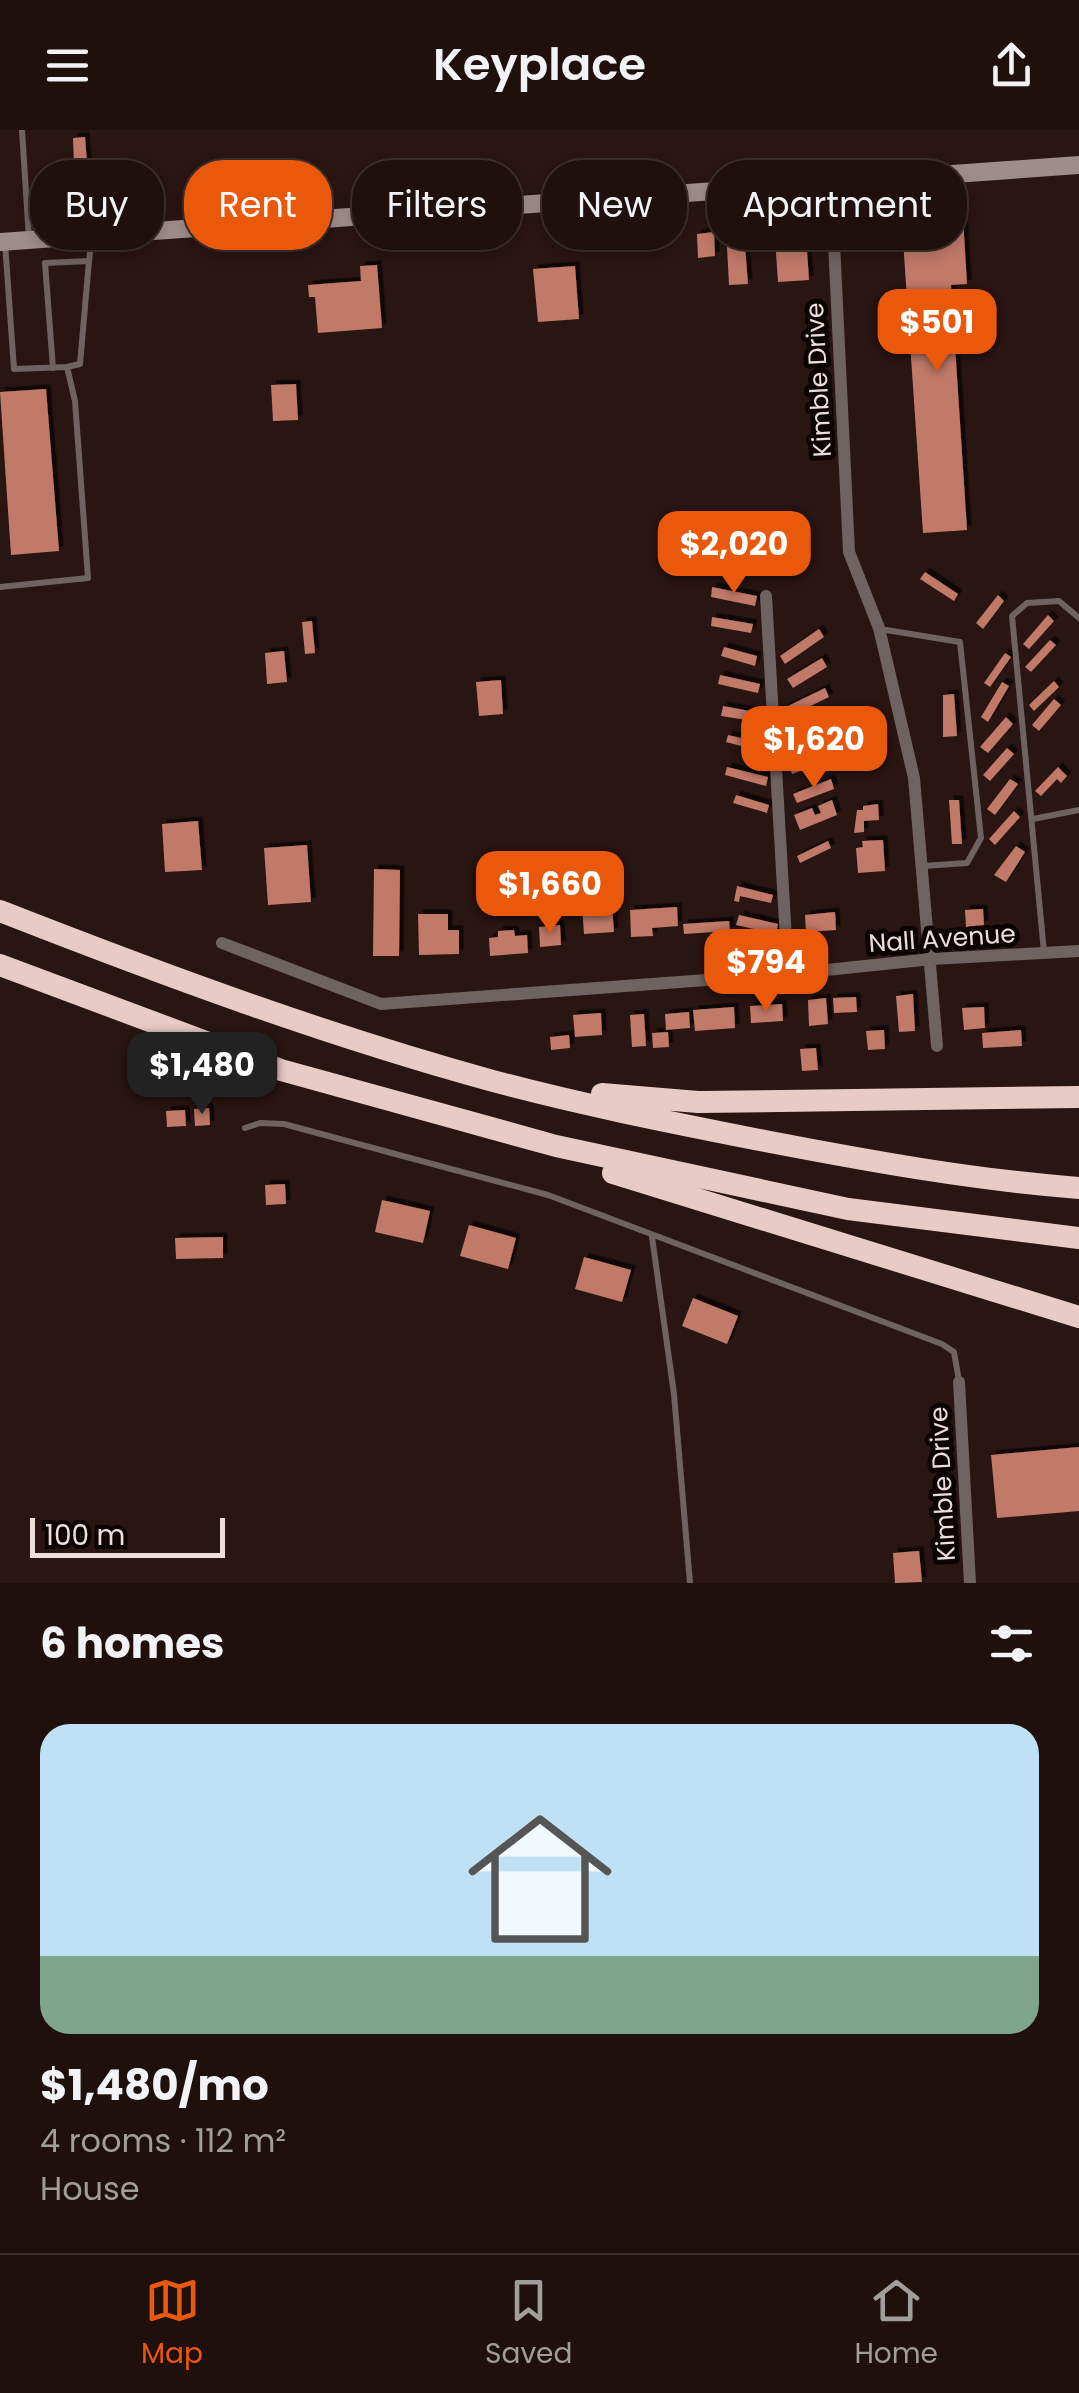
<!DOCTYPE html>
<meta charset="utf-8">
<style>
body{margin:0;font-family:Poppins,sans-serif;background:#2c1e1b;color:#f1f3f6;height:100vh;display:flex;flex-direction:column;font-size:38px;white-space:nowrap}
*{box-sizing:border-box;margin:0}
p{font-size:32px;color:#a19d9d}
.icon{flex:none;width:55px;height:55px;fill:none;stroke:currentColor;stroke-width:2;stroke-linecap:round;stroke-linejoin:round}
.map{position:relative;height:1453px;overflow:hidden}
.details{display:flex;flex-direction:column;background:#1f100d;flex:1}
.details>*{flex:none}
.banner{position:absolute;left:30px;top:30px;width:1020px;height:90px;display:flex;gap:20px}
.scale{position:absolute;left:30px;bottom:25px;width:195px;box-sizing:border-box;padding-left:10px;border:5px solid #eddedb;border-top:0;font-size:28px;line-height:35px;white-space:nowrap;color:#eddedb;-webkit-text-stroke:8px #0c0403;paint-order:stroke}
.price{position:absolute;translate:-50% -85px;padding:0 22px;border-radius:20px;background:#ea580c;color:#fff;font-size:32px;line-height:65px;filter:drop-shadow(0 2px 5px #0008)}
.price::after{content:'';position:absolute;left:50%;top:60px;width:30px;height:22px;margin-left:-15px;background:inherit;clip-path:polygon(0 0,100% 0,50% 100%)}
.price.selected{background:#222;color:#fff}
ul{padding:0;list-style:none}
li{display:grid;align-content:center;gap:20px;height:530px;padding:0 40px}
li span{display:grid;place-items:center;height:310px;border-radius:30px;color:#555}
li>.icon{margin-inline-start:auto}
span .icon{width:180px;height:180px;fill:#fffc;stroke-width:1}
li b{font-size:42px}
h2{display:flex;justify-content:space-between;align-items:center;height:120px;padding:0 40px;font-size:42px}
.chip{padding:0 35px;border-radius:40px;background:#1f100d;box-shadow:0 5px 15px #0003,0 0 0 2px #3c302e;font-size:35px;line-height:90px}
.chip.selected{background:#ea580c;color:#fff}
header{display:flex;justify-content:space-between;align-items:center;height:130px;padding:0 40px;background:#1f100d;font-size:45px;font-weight:600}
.menu{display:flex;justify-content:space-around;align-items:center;height:140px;border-top:2px solid #3c302e;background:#1f100d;font-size:28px;color:#a19d9d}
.menu a{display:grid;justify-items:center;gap:5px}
.menu .selected{color:#ea580c}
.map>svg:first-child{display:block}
.building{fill:#c17968;filter:url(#shadow)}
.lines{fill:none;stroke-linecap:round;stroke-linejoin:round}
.lane{stroke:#6f6361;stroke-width:6}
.street{stroke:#6f6361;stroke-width:12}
.secondary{stroke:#9f8d89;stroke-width:18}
.highway{stroke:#e7cbc4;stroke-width:22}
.labels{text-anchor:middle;stroke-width:10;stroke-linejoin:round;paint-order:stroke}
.street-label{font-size:25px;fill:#eddedb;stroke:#0c0403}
</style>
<header><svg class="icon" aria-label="menu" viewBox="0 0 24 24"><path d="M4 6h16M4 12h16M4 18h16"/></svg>Keyplace<svg class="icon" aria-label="share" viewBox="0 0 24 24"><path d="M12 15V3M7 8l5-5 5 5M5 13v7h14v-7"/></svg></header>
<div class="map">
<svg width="1079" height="1453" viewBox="0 0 1079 1453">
<defs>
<filter id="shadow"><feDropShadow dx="4.5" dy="-4.5" stdDeviation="0" flood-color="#0009"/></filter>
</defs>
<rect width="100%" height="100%" fill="#291511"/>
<path class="building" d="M85 7 87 33 74 34 73 8Z
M77 41 79 69 64 70 62 42Z
M963 89 967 154 951 155 967 400 923 403 903 110 946 107 945 90Z
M714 102 715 126 698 128 697 104Z
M806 106 809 150 778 152 775 108Z
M745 116 748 154 729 155 727 117Z
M377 135 382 198 318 203 315 167H309L308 155 361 151 360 136Z
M575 136 579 189 538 192 533 139Z
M296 254 298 290 273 291 271 255Z
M46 259 59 421 11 425 0 262Z
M925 442 958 464 954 471 920 449Z
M712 457 757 466 755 476 711 467Z
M998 465 1004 471 983 499 976 493Z
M1048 485 1054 491 1029 519 1023 514Z
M712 487 753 494 751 503 711 496Z
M312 491 315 523 305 524 302 492Z
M819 499 824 507 785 534 780 526Z
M1050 510 1056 515 1031 542 1025 537Z
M724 517 757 526 755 536 721 526Z
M284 521 287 552 267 554 265 523Z
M1005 523 1011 527 990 557 984 553Z
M822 528 827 537 793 558 787 549Z
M720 545 760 554 758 563 718 554Z
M501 550 503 584 479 586 476 552Z
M1054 551 1059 557 1034 581 1029 575Z
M1002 552 1009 556 988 592 981 587Z
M825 558 829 567 788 587 784 578Z
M954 564 957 606 943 607V565Z
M1054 569 1061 575 1039 601 1032 595Z
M723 576 760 583 759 592 721 586Z
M1006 587 1013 594 988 623 980 617Z
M828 589 832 598 794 613 790 603Z
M728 605 762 613 760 621 726 612Z
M1007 618 1014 624 990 651 983 645Z
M828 621 831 630 792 644 789 635Z
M727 637 768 647 766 656 725 645Z
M1058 637 1067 646 1061 653 1057 649 1041 666 1035 661Z
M831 649 834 659 797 673 793 664Z
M1010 649 1018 654 995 685 987 679Z
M736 665 769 675 767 683 733 673Z
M832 670 837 685 800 700 794 685 812 678 815 685 821 683 818 676Z
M949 670H959L962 714H952Z
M878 674 879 690 864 691V702L854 703 857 680H863V676Z
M1014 681 1020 687 995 715 989 709Z
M198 691 202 740 165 742 162 694Z
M883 710 885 741 858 743 856 718 863 717 862 711Z
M828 711 831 718 800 733 797 726Z
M307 715 311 772 268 775 264 718Z
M1016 716 1025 722 1006 752 994 745Z
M525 732 527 768 502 770 499 734Z
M609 734 614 802 584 804 579 736Z
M374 739 400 740 399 826H373Z
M737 756 773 765 771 773 740 766 739 772 734 771Z
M677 777 678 796 652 798 653 806 631 807 630 780Z
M983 779 984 795 966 797 965 780Z
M835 782 836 800 806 802 805 785Z
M418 784H448V800H459V824L419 825Z
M739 785 778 794 776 804 769 803 767 809 753 806 754 799 736 795Z
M729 791 730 801 684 804 683 794Z
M560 795 561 815 540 817 539 797Z
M514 800 515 806 527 805 528 823 490 826 489 808 498 807V801Z
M913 864 915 901 899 902 896 866Z
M856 867 857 882 834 883 833 868Z
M826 868 828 894 809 896 808 870Z
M782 874 783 891 751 893 750 876Z
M734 877 735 898 695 901 693 880Z
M984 877 985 898 964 900 962 878Z
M689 882 690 898 666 900 665 884Z
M601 883 602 905 575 907 573 885Z
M644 884 646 916 632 917 630 885Z
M884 900 885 919 868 920 866 901Z
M1021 900 1022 916 983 918 982 903Z
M668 902 669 917 653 918 652 903Z
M569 905 570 918 551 920 550 907Z
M816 918 818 940 802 941 800 919Z
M209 978 210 995 195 996 194 979Z
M185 980 186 996 167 997 166 981Z
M285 1054 286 1074 266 1075 265 1055Z
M382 1070 430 1081 423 1113 375 1102Z
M469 1095 516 1108 508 1139 460 1126Z
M223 1107V1128L176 1129 175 1108Z
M584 1127 631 1140 622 1172 575 1159Z
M693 1168 738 1186 727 1214 682 1196Z
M1079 1317V1381L997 1388 991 1325Z
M919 1421 922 1452 895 1453 893 1423Z"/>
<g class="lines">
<path class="lane" d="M22 0 29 109
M89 131 92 107
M53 238 45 133 89 131 80 234 67 237
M0 457 88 448 75 271 67 237 14 239 5 113
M880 499 960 512 981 708 967 733 923 736
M1033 689 1079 680
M1044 822 1012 486 1027 473 1059 471 1079 488
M245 998 260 993 284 994 548 1065 942 1214 954 1222 959 1251
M652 1107 674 1264 690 1453"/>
<path class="street" d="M831 51 849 422 879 498 914 648 937 916
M766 466 788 844
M222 813 381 874 788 844 932 829 1079 821
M959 1252 970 1453"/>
<path class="secondary" d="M0 112 1079 35"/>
<path class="highway" d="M0 781C161 844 325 905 493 951 582 975 674 993 765 1011 869 1031 974 1050 1079 1058
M0 835 281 940 556 1016 848 1079 1079 1108
M602 964 698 972 1079 967
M613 1043 1079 1187"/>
</g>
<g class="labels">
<g class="street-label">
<text transform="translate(818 250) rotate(-93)" y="9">Kimble Drive</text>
<text transform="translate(942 808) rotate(-4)" y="9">Nall Avenue</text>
<text transform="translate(942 1354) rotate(-93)" y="9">Kimble Drive</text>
</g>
</g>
</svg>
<div class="scale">100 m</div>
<b class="price" style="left:937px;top:244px">$501</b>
<b class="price" style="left:734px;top:466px">$2,020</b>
<b class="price" style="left:814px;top:661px">$1,620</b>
<b class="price" style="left:550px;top:806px">$1,660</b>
<b class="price" style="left:766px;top:884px">$794</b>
<b class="price selected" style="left:202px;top:987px">$1,480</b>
<div class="banner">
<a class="chip">Buy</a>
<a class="chip selected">Rent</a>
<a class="chip">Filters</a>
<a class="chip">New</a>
<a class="chip">Apartment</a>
</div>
</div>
<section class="details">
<h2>6 homes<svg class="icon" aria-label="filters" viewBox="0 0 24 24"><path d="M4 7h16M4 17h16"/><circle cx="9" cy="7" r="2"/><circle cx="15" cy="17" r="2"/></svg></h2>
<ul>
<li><span style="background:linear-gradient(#bfe0f5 75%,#7fa58c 0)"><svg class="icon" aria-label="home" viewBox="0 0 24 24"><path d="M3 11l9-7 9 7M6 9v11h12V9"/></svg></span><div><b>$1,480/mo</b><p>4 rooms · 112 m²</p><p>House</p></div></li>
</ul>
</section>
<nav class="menu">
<a class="selected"><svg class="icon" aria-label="map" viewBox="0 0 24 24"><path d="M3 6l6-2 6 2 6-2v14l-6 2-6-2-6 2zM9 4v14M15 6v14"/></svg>Map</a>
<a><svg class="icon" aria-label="saved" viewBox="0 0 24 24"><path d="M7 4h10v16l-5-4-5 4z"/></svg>Saved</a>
<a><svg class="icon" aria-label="home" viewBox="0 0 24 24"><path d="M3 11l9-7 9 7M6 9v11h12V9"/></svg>Home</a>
</nav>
